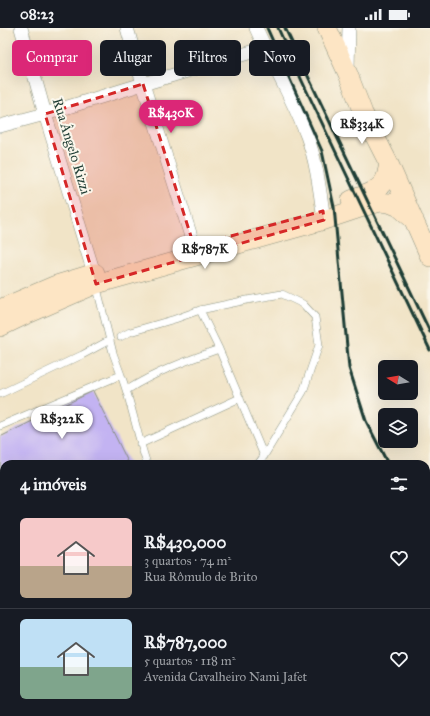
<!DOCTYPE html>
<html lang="pt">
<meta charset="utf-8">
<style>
body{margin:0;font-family:"IM FELL Great Primer",serif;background:#242831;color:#f1f3f6;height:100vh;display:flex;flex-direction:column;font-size:15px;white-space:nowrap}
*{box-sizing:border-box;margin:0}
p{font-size:13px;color:#9ea1a6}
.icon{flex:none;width:22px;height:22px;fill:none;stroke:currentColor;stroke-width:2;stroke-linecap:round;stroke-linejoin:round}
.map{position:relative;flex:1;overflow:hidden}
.panel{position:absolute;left:0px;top:432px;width:430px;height:256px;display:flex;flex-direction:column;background:#171b24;border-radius:12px 12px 0 0;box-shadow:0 4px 16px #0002}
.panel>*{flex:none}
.banner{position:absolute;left:12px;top:12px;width:406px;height:36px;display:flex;gap:8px}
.needle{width:26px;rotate:281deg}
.buttons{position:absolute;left:378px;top:332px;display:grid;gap:8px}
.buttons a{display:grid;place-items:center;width:40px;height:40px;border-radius:6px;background:#171b24;box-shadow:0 4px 16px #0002;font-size:20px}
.price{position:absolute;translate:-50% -34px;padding:0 9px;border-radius:14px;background:#fff;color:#222;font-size:13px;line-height:26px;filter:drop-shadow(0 1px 2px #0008)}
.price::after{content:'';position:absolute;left:50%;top:24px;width:12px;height:9px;margin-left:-6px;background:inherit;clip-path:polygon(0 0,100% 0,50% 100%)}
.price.active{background:#db2777;color:#fff}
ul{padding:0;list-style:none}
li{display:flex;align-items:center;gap:12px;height:100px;padding:0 20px}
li+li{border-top:1px solid #363941}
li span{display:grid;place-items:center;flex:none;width:112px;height:80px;border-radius:6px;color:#555}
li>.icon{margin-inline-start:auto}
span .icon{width:48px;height:48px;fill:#fffc;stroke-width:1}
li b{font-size:17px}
h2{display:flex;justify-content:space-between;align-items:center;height:48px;padding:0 20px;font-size:17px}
.pill{padding:0 14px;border-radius:6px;background:#171b24;box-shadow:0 4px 16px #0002;font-size:14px;line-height:36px}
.pill.active{background:#db2777;color:#fff}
.status{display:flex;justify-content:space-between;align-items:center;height:28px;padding:0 20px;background:#171b24;direction:ltr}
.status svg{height:11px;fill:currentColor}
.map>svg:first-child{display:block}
.building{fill:#c3b3f2}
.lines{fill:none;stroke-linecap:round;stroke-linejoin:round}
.service-casing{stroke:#88907e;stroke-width:8}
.minor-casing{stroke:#88907e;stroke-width:14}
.secondary-casing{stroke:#88907e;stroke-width:20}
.service{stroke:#fff;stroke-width:7}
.minor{stroke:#fff;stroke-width:13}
.secondary{stroke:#fde5c4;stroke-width:19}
.rail{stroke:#1f3d34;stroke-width:3}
.marked{fill:#d62828;fill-opacity:0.2;stroke:#d62828;stroke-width:3;stroke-dasharray:8 5;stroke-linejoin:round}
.labels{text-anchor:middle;stroke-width:4;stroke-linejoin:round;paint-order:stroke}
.street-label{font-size:14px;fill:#1f3d34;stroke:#fbf7ec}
</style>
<div class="status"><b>08:23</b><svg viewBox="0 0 49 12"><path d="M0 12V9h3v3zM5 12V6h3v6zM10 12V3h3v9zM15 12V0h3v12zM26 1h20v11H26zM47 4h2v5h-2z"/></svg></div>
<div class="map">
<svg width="430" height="688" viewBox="0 0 430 688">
<rect width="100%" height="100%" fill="#fbf7ec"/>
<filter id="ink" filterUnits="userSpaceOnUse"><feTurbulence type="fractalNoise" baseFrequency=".025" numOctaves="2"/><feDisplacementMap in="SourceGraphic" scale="8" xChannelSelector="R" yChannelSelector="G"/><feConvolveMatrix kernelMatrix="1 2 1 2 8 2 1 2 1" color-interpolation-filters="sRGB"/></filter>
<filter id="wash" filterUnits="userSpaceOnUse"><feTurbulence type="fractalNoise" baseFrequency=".012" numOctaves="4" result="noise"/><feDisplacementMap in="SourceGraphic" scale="16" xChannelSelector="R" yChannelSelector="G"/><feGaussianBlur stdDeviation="0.9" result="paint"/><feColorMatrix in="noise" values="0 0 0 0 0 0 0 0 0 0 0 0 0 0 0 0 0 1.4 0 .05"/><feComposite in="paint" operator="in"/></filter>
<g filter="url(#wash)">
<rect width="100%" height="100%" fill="#f1e4c7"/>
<g id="blocks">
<path class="building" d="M93 363 129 436H4V506L0 498V409Z
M31 684H46L48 688H23Z"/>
</g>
</g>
<g filter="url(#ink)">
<use href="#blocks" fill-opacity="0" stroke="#88907e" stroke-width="1"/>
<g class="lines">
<defs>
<path id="service" d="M200 282 219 321 264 428
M120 309 130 304 175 291 200 282 247 272 282 266 303 276 315 289 319 317 303 364 264 428 258 436
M121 347C132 376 137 407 147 436
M127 362C155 344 188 332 219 321
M0 366 82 327 110 312
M0 398 121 347 113 325 96 256
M140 416 240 370
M426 646 430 644
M162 688 165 684
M333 688 342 684"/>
<path id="minor" d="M21 0 45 86 94 245 96 253
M127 0 143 56 194 218 196 228
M256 0C272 36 293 71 307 108 317 135 320 164 324 192
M348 40 349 0
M0 98 45 86 143 56 265 20"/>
<path id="secondary" d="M327 0 348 46 363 85 389 136 430 229
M351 172C364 167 381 163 386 149 387 145 388 140 389 136
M0 281 56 257 95 245
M0 299 25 287 96 256 324 192 369 177 380 174 389 175 399 179 414 192"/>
</defs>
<use href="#service" class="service-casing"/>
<use href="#minor" class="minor-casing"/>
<use href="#secondary" class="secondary-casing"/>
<use href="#service" class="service"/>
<use href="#minor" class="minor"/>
<use href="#secondary" class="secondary"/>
<path class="rail" d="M267 0 322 123 334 179 349 340 366 393 388 436
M278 0 302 53 430 322
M285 0 430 304
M426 509 430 516"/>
</g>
</g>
<path class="marked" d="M143 56 194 218 323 183 324 192 96 256 45 86Z"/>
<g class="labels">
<g class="street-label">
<text transform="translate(72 118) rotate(73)" y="5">Rua Ângelo Rizzi</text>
</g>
</g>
</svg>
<div class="buttons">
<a><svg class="needle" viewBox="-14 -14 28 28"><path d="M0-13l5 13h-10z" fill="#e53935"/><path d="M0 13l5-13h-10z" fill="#9ea1a6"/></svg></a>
<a><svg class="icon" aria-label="layers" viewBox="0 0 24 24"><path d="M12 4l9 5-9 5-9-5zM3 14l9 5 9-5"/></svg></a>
</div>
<b class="price active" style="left:171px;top:106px">R$430K</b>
<b class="price" style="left:362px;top:117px">R$334K</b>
<b class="price" style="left:205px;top:242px">R$787K</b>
<b class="price" style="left:62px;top:412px">R$322K</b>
<div class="banner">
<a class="pill active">Comprar</a>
<a class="pill">Alugar</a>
<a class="pill">Filtros</a>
<a class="pill">Novo</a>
</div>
<section class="panel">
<h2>4 imóveis<svg class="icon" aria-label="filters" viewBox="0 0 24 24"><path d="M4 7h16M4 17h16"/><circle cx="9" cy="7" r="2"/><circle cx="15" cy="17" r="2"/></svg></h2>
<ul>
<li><span style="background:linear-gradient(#f6c9c9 60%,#b9a48a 0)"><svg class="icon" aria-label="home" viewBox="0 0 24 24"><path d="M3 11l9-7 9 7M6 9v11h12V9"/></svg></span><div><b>R$430,000</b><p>3 quartos · 74 m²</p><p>Rua Rômulo de Brito</p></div><svg class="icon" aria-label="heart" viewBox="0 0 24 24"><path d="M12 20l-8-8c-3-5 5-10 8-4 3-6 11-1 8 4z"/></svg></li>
<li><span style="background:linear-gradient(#bfe0f5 60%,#7fa58c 0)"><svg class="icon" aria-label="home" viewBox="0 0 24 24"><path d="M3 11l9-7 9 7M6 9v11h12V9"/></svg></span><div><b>R$787,000</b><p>5 quartos · 118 m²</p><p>Avenida Cavalheiro Nami Jafet</p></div><svg class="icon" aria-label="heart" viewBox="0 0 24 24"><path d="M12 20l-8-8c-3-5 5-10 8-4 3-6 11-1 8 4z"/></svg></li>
</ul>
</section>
</div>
